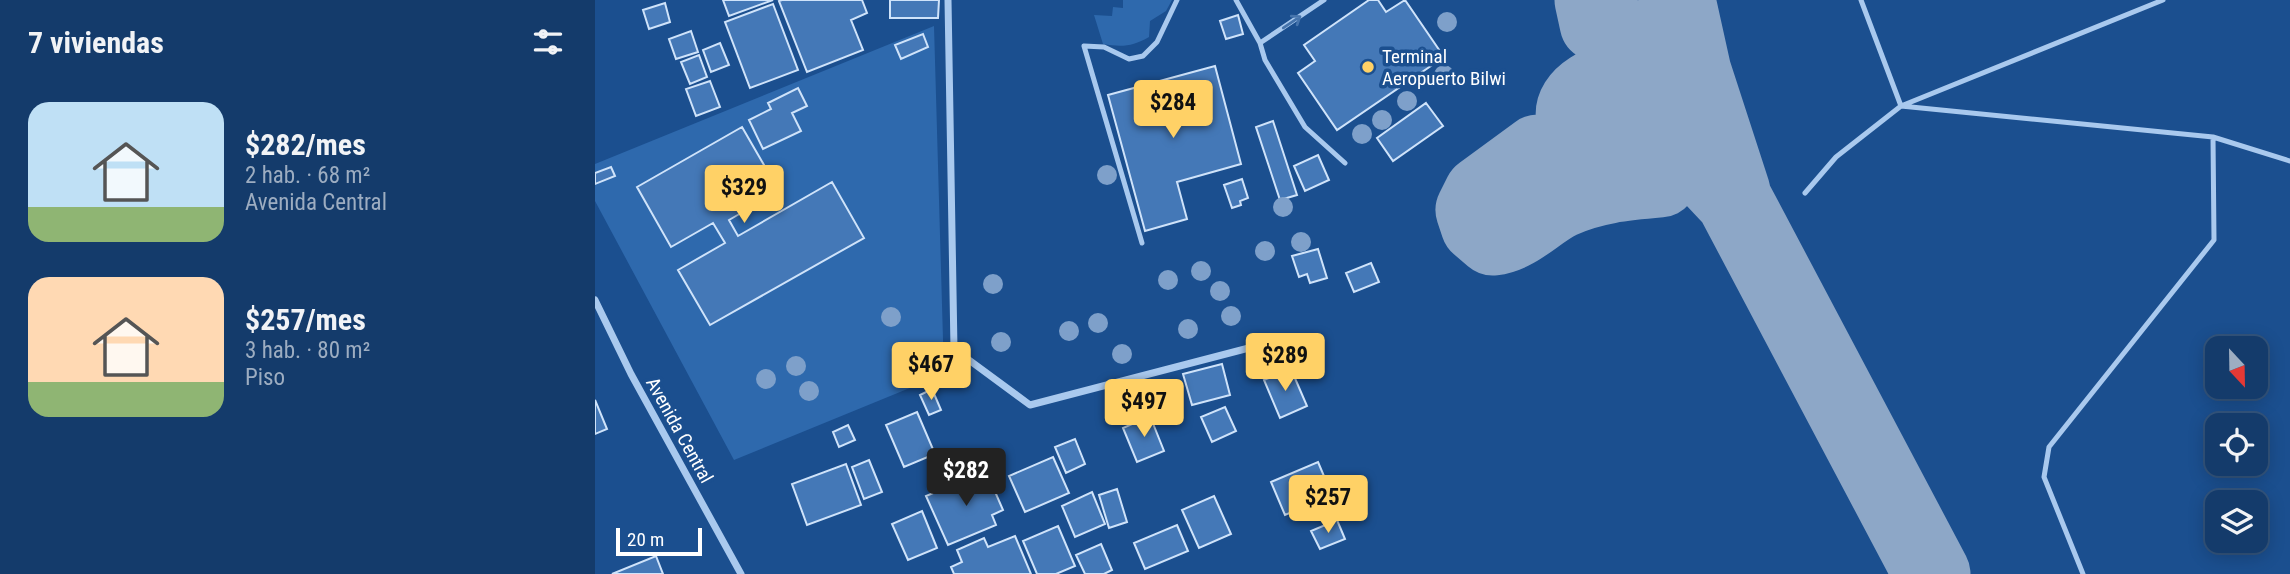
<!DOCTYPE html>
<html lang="es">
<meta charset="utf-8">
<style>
body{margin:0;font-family:"Roboto Condensed",sans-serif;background:#1d4271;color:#f1f3f6;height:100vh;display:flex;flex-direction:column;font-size:26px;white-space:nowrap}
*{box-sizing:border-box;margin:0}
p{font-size:23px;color:#9dadc1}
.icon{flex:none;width:38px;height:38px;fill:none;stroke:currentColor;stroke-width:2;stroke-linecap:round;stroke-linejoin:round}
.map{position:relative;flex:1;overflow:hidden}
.drawer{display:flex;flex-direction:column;background:#143b6b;width:595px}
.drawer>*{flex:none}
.needle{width:46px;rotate:158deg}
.controls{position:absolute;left:1610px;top:336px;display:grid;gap:14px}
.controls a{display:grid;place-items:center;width:63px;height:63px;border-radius:14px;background:#143b6b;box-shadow:0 4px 18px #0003,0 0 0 2px #33557e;font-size:35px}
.scale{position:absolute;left:21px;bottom:18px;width:86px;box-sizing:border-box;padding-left:7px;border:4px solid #fff;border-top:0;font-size:19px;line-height:24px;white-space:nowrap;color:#fff;-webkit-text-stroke:5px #1b4f8f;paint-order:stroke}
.price{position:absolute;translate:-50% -60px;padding:0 16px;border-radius:7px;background:#ffd166;color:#111;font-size:23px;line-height:46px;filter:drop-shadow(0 2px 4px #0008)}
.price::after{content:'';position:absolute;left:50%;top:42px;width:21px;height:16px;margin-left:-10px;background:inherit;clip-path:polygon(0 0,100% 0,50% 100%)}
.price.selected{background:#222;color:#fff}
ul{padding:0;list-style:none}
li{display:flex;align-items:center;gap:21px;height:175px;padding:0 28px}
li span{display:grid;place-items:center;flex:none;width:196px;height:140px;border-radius:21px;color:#555}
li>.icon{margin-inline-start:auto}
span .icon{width:84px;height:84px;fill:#fffc;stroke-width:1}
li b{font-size:30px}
h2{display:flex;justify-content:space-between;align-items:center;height:84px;padding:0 28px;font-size:30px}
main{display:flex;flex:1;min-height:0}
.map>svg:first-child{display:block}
.green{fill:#2e69ad}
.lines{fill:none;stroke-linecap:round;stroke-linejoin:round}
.taxiway{stroke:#8da7c7;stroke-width:77}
.building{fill:#4478b7;stroke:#cfe3fa;stroke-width:2}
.service{stroke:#a9c9ee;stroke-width:5}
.minor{stroke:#a9c9ee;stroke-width:7}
.tree{fill:#7ea0ca}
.oneway{stroke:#4674ac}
.poi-dot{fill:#ffd166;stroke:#1b4f8f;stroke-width:2.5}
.labels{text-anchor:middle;stroke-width:7;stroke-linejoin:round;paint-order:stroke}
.poi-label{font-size:19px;fill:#fff;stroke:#1b4f8f;text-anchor:start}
.street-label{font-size:19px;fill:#fff;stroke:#1b4f8f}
</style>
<main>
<section class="drawer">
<h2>7 viviendas<svg class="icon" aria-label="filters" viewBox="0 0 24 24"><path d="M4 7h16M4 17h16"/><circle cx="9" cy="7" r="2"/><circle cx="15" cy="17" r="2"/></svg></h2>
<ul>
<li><span style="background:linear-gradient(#bfe0f5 75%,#8fb573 0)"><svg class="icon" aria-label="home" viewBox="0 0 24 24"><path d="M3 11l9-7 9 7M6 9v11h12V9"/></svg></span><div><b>$282/mes</b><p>2 hab. · 68 m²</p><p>Avenida Central</p></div></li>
<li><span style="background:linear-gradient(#ffd9b3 75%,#8fb573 0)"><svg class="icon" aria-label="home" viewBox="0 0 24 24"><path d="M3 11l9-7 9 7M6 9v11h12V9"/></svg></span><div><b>$257/mes</b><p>3 hab. · 80 m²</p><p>Piso</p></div></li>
</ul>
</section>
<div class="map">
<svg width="1695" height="574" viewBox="0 0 1695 574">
<rect width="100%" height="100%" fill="#1b4f8f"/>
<path class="green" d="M528 0H577L571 11 555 21 554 37C537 47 526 47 508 44L499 15 517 16 518 7 528 8Z
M339 26 349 374 139 460 0 201V164Z"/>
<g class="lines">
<path class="taxiway" d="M998 0 1003 23 1098 72
M1082 0 1098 72 1137 192
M1078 138 1026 129 990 134C965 112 988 89 1013 83L1092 150 1139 200 1337 574
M1040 173 943 153 887 194 879 210 884 225 898 237C923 234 942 211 965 200 997 185 1030 182 1065 179"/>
</g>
<path class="building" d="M128 0H178L134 16Z
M187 0H267L272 13 256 20 268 50 212 72 184 1Z
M295 0H344L343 18H295Z
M774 0H783L791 12 810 0 849 57 742 130 703 73 720 61 709 45Z
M70 3 75 22 54 29 48 10Z
M178 4 203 70 155 88 130 22Z
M643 15 648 34 631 39 625 21Z
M96 31 103 52 81 59 74 39Z
M328 34 333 47 306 59 300 45Z
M125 43 134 65 116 72 108 50Z
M104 55 112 77 95 84 86 62Z
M620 66 646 164 582 182 592 219 550 231 513 95Z
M115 81 125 107 101 116 91 89Z
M203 88 212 106 197 113 206 131 168 149 154 120 176 109 173 103Z
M831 103 848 126 798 161 782 138Z
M678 121 702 195 685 200 661 127Z
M147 127 184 191 134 220 143 236 237 182 269 238 115 325 83 270 130 243 118 223 76 247 42 187Z
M723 155 734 180 710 191 699 166Z
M16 167 20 176 0 184V173Z
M647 179 653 198 645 201 646 205 637 208 629 185Z
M723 249 732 278 715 283 712 274 704 277 697 256Z
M776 263 784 282 759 292 751 273Z
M627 364 635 395 597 405 588 374Z
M696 369 712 406 685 418 669 380Z
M337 389 346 410 334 415 325 395Z
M0 400 12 429 0 434Z
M630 407 641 431 617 442 606 417Z
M322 412 340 454 309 467 291 425Z
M555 416 569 451 542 462 528 428Z
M253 425 260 440 244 447 238 432Z
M480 439 490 464 471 473 460 447Z
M458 457 474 493 430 512 414 476Z
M274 460 287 492 269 499 257 467Z
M723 462 737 495 690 515 676 482Z
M251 464 266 505 212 525 197 484Z
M391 471 408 510 397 515 401 525 353 545 331 496Z
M522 489 532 522 514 528 504 495Z
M497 492 510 524 480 537 467 506Z
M619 496 636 534 604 548 587 510Z
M327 511 342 548 313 560 297 524Z
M742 520 750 539 725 549 716 531Z
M582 525 593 551 550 569 539 543Z
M463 526 480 566 461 574H442L428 541Z
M420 536 436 574H359L356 567 367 562 362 550 389 538 393 547Z
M506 544 517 570 509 574H490L481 555Z
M61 556 68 574H17Z"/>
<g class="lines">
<path class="service" d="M641 0 665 43 670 60 710 127 750 163
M1266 0 1306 106 1618 137 1695 161
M665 43 729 0
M1210 193 1241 157 1306 106 1568 0
M547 243 489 46 509 47 534 59 548 56 562 42 582 0
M1488 574 1449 477 1454 447 1619 240 1618 137"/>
<path class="minor" d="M353 0 359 349 435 405 673 343 683 365
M0 300 36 374 146 574"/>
</g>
<g class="tree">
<circle cx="852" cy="22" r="10"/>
<circle cx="849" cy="75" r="10"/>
<circle cx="812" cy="101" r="10"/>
<circle cx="787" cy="120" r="10"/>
<circle cx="767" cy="134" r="10"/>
<circle cx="512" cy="175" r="10"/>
<circle cx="688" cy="207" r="10"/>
<circle cx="706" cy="242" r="10"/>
<circle cx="670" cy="251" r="10"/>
<circle cx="606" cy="271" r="10"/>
<circle cx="573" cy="280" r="10"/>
<circle cx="398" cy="284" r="10"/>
<circle cx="625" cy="291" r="10"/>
<circle cx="636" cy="316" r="10"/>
<circle cx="296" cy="317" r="10"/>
<circle cx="503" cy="323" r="10"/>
<circle cx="593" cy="329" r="10"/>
<circle cx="474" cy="331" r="10"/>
<circle cx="406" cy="342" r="10"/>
<circle cx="527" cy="354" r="10"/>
<circle cx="201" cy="366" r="10"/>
<circle cx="171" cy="379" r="10"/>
<circle cx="214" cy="391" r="10"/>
</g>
<defs><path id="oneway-shaft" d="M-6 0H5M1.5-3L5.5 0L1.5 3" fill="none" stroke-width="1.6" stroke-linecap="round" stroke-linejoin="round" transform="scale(1.75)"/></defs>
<use class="oneway" href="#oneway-shaft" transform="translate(697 22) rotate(-34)"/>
<circle class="poi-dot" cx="773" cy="67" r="7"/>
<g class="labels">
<g class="poi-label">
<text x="787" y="63">Terminal<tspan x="787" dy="22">Aeropuerto Bilwi</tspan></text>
</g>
<g class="street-label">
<text transform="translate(85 430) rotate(61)" y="7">Avenida Central</text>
</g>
</g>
</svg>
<div class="controls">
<a><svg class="needle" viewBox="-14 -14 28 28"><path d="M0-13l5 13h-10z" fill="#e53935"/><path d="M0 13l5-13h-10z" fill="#9dadc1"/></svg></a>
<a><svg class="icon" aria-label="locate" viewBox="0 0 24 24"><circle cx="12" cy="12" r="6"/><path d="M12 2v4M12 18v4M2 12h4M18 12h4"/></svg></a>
<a><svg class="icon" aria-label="layers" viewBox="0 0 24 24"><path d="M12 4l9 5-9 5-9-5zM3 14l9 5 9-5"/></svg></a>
</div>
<div class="scale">20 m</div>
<b class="price" style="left:578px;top:140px">$284</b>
<b class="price" style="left:149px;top:225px">$329</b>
<b class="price" style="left:690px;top:393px">$289</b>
<b class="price" style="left:336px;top:402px">$467</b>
<b class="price" style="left:549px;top:439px">$497</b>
<b class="price selected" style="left:371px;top:508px">$282</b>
<b class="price" style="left:733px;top:535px">$257</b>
</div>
</main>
